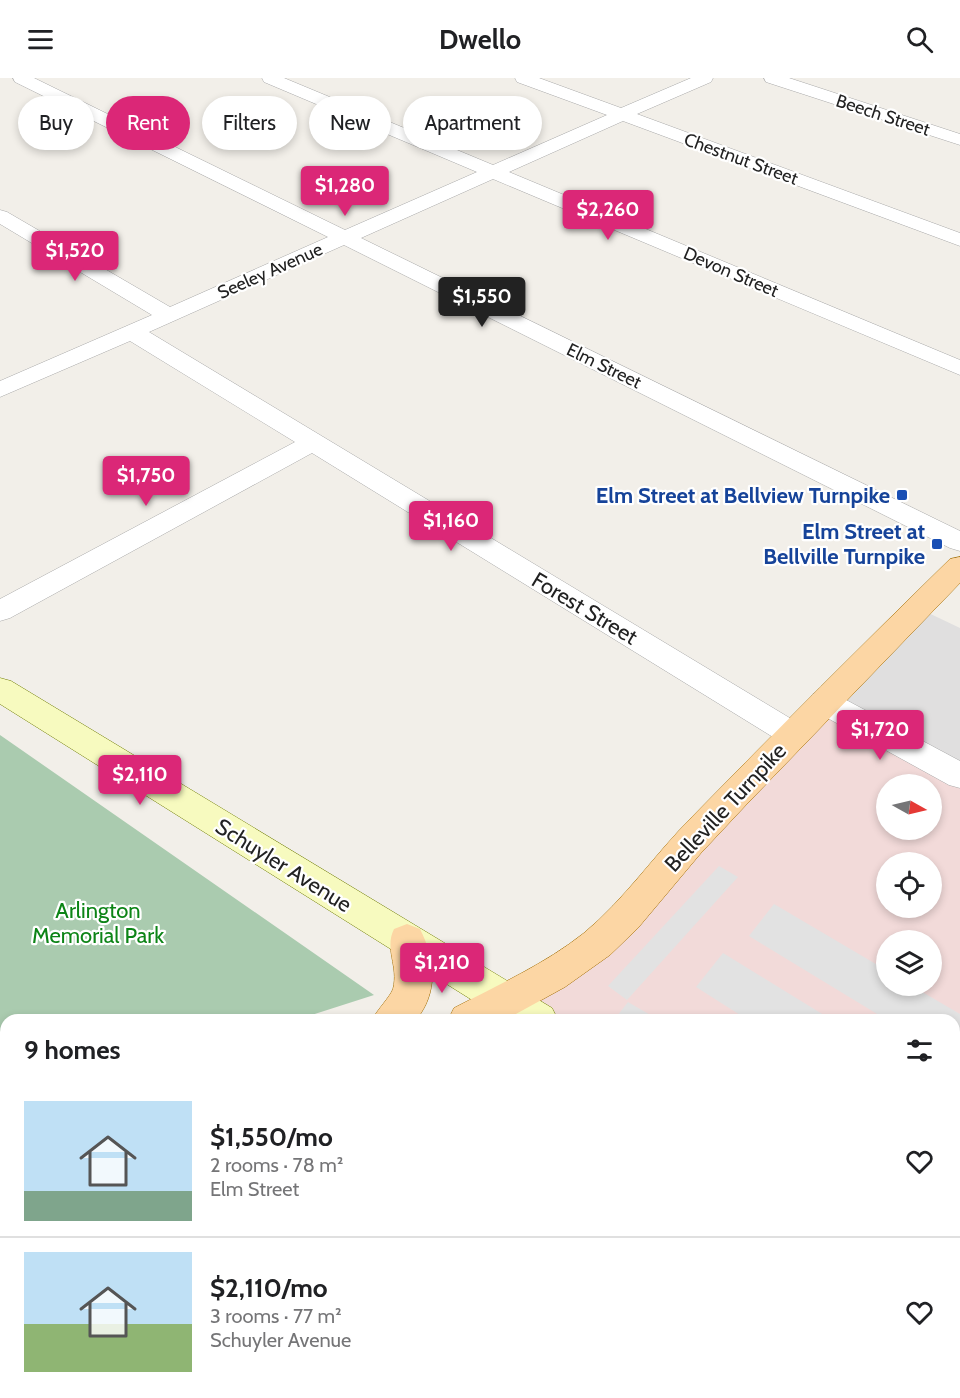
<!DOCTYPE html>
<meta charset="utf-8">
<style>
body{margin:0;font-family:Cabin,sans-serif;background:#f2f2f2;color:#202124;height:100vh;display:flex;flex-direction:column;font-size:22px;white-space:nowrap}
*{box-sizing:border-box;margin:0}
p{font-size:20px;color:#757577}
.icon{flex:none;width:33px;height:33px;fill:none;stroke:currentColor;stroke-width:2;stroke-linecap:round;stroke-linejoin:round}
.map{position:relative;flex:1;overflow:hidden}
.details{position:absolute;left:0px;top:936px;width:960px;height:384px;display:flex;flex-direction:column;background:#fff;border-radius:18px 18px 0 0;box-shadow:0 3px 9px #0003}
.details>*{flex:none}
.banner{position:absolute;left:18px;top:18px;width:600px;height:54px;display:flex;gap:12px}
.needle{width:39px;rotate:98deg}
.controls{position:absolute;left:876px;top:696px;display:grid;gap:12px}
.controls a{display:grid;place-items:center;width:66px;height:66px;border-radius:50%;background:#fff;box-shadow:0 3px 9px #0003;font-size:30px}
.price{position:absolute;translate:-50% -51px;padding:0 14px;border-radius:6px;background:#db2777;color:#fff;font-size:20px;line-height:39px;filter:drop-shadow(0 2px 3px #0008)}
.price::after{content:'';position:absolute;left:50%;top:36px;width:18px;height:14px;margin-left:-9px;background:inherit;clip-path:polygon(0 0,100% 0,50% 100%)}
.price.active{background:#222;color:#fff}
ul{padding:0;list-style:none}
li{display:flex;align-items:center;gap:18px;height:150px;padding:0 24px}
li+li{border-top:2px solid #e0e0e0}
li span{display:grid;place-items:center;flex:none;width:168px;height:120px;border-radius:0px;color:#555}
li>.icon{margin-inline-start:auto}
span .icon{width:72px;height:72px;fill:#fffc;stroke-width:1}
li b{font-size:26px}
h2{display:flex;justify-content:space-between;align-items:center;height:72px;padding:0 24px;font-size:26px}
.chip{padding:0 21px;border-radius:27px;background:#fff;box-shadow:0 3px 9px #0003;font-size:21px;line-height:54px}
.chip.active{background:#db2777;color:#fff}
header{display:flex;justify-content:space-between;align-items:center;height:78px;padding:0 24px;background:#fff;font-size:27px;font-weight:800}
.map>svg:first-child{display:block}
.residential{fill:#e0dfdf}
.commercial{fill:#f2dad9;fill-rule:evenodd}
.cemetery{fill:#aacbaf}
.parking{fill:#e2e2e2}
.lines{fill:none;stroke-linecap:round;stroke-linejoin:round}
.street-casing{stroke:#a9a9a9;stroke-width:1}
.secondary-casing{stroke:#707d05;stroke-width:1}
.primary-casing{stroke:#a06b00;stroke-width:1}
.street{fill:#fff;fill-rule:evenodd}
.secondary{fill:#f7fabf;fill-rule:evenodd}
.primary{fill:#fcd6a4;fill-rule:evenodd}
.transit-dot{fill:#1a4fb4;stroke:#fff;stroke-width:2}
.labels{text-anchor:middle;stroke-width:4.5;stroke-linejoin:round;paint-order:stroke}
.far-street-label{font-size:18px;fill:#222;stroke:#fff}
.transit-label{font-size:22px;font-weight:bold;fill:#164399;stroke:#fff;text-anchor:end}
.street-label{font-size:22px;fill:#222;stroke:#fff}
.park-label{font-size:22px;fill:#0c8416;stroke:#fff}
</style>
<header><svg class="icon" aria-label="menu" viewBox="0 0 24 24"><path d="M4 6h16M4 12h16M4 18h16"/></svg>Dwello<svg class="icon" aria-label="search" viewBox="0 0 24 24"><circle cx="10" cy="10" r="6"/><path d="M15 15l6 6"/></svg></header>
<div class="map">
<svg width="960" height="1320" viewBox="0 0 960 1320">
<rect width="100%" height="100%" fill="#f2efe9"/>
<path class="residential" d="M918 530 960 550V698L824 624Z
M954 1193 960 1196V1320H666L669 1314H954Z"/>
<path class="commercial" d="M824 624 960 698V1196L954 1193V942H538L507 921 557 894ZM886 706H932V752H886ZM886 784H932V830H886ZM886 862H932V908H886Z"/>
<path class="cemetery" d="M0 657 374 917 296 942H6V1005L0 1006Z"/>
<path class="parking" d="M719 788 738 799 627 922 608 908Z
M774 826 886 892V908H912L960 936V986L954 983V942H887L749 858Z
M723 875 832 942H748L696 909Z
M628 924 659 942H614Z
M954 1017 960 1021V1077L954 1073Z"/>
<g class="lines">
<defs>
<path id="street" d="M13 0H34L345 152 477 94 264 4 262 0H284L493 87 607 37 517 4 515 0H539L621 30 691 0H713L711 4 637 36 960 155V168L623 43 509 94 960 282V297L493 101 361 160 960 453V473L950 470 344 167 149 254 803 648 808 656 803 664 792 667 781 664 312 375 10 540 0 543V521L295 364 130 263 0 319V303L152 237 0 146V132L7 134 170 229 328 159 15 4Z
M764 0H789L960 56V67L766 4Z
M824 613 835 616 960 683V710L949 707 813 632 809 624 813 616Z
M960 1283V1320H930L932 1314H954V1286Z"/>
<path id="secondary" d="M0 600 11 603 552 930 558 942H504L0 626Z
M954 1170 960 1173V1219L954 1216Z"/>
<path id="primary" d="M960 479V505L746 727 701 775 638 850 610 877 565 909 505 942H448L454 930C498 907 545 886 584 855 625 821 655 776 692 739 777 652 863 566 950 481Z
M407 846 420 851C436 882 438 915 416 942H372C377 932 390 919 393 911 399 888 384 871 394 851Z
M6 1034V1107L0 1108V1035Z"/>
</defs>
<use href="#street" class="street-casing"/>
<use href="#secondary" class="secondary-casing"/>
<use href="#primary" class="primary-casing"/>
<use href="#street" class="street"/>
<use href="#secondary" class="secondary"/>
<use href="#primary" class="primary"/>
</g>
<g class="transit-dot">
<rect x="896" y="411" width="12" height="12" rx="3"/>
<rect x="931" y="460" width="12" height="12" rx="3"/>
</g>
<g class="labels">
<g class="far-street-label">
<text transform="translate(883 37) rotate(18)" y="6">Beech Street</text>
<text transform="translate(741 81) rotate(20)" y="6">Chestnut Street</text>
<text transform="translate(270 193) rotate(-24)" y="6">Seeley Avenue</text>
<text transform="translate(731 194) rotate(23)" y="6">Devon Street</text>
<text transform="translate(604 288) rotate(26)" y="6">Elm Street</text>
</g>
<g class="transit-label">
<text x="890" y="425">Elm Street at Bellview Turnpike</text>
<text x="925" y="461">Elm Street at<tspan x="925" dy="25">Bellville Turnpike</tspan></text>
</g>
<g class="street-label">
<text transform="translate(585 530) rotate(31)" y="8">Forest Street</text>
<text transform="translate(725 729) rotate(-47)" y="8">Belleville Turnpike</text>
<text transform="translate(284 787) rotate(32)" y="8">Schuyler Avenue</text>
</g>
<g class="park-label">
<text x="98" y="840">Arlington<tspan x="98" dy="25">Memorial Park</tspan></text>
</g>
</g>
</svg>
<div class="controls">
<a><svg class="needle" viewBox="-14 -14 28 28"><path d="M0-13l5 13h-10z" fill="#e53935"/><path d="M0 13l5-13h-10z" fill="#757577"/></svg></a>
<a><svg class="icon" aria-label="locate" viewBox="0 0 24 24"><circle cx="12" cy="12" r="6"/><path d="M12 2v4M12 18v4M2 12h4M18 12h4"/></svg></a>
<a><svg class="icon" aria-label="layers" viewBox="0 0 24 24"><path d="M12 4l9 5-9 5-9-5zM3 14l9 5 9-5"/></svg></a>
</div>
<b class="price" style="left:345px;top:139px">$1,280</b>
<b class="price" style="left:608px;top:163px">$2,260</b>
<b class="price" style="left:75px;top:204px">$1,520</b>
<b class="price active" style="left:482px;top:250px">$1,550</b>
<b class="price" style="left:146px;top:429px">$1,750</b>
<b class="price" style="left:451px;top:474px">$1,160</b>
<b class="price" style="left:880px;top:683px">$1,720</b>
<b class="price" style="left:140px;top:728px">$2,110</b>
<b class="price" style="left:442px;top:916px">$1,210</b>
<div class="banner">
<a class="chip">Buy</a>
<a class="chip active">Rent</a>
<a class="chip">Filters</a>
<a class="chip">New</a>
<a class="chip">Apartment</a>
</div>
<section class="details">
<h2>9 homes<svg class="icon" aria-label="filters" viewBox="0 0 24 24"><path d="M4 7h16M4 17h16"/><circle cx="9" cy="7" r="2"/><circle cx="15" cy="17" r="2"/></svg></h2>
<ul>
<li><span style="background:linear-gradient(#bfe0f5 75%,#7fa58c 0)"><svg class="icon" aria-label="home" viewBox="0 0 24 24"><path d="M3 11l9-7 9 7M6 9v11h12V9"/></svg></span><div><b>$1,550/mo</b><p>2 rooms · 78 m²</p><p>Elm Street</p></div><svg class="icon" aria-label="heart" viewBox="0 0 24 24"><path d="M12 20l-8-8c-3-5 5-10 8-4 3-6 11-1 8 4z"/></svg></li>
<li><span style="background:linear-gradient(#bfe0f5 60%,#8fb573 0)"><svg class="icon" aria-label="home" viewBox="0 0 24 24"><path d="M3 11l9-7 9 7M6 9v11h12V9"/></svg></span><div><b>$2,110/mo</b><p>3 rooms · 77 m²</p><p>Schuyler Avenue</p></div><svg class="icon" aria-label="heart" viewBox="0 0 24 24"><path d="M12 20l-8-8c-3-5 5-10 8-4 3-6 11-1 8 4z"/></svg></li>
</ul>
</section>
</div>
